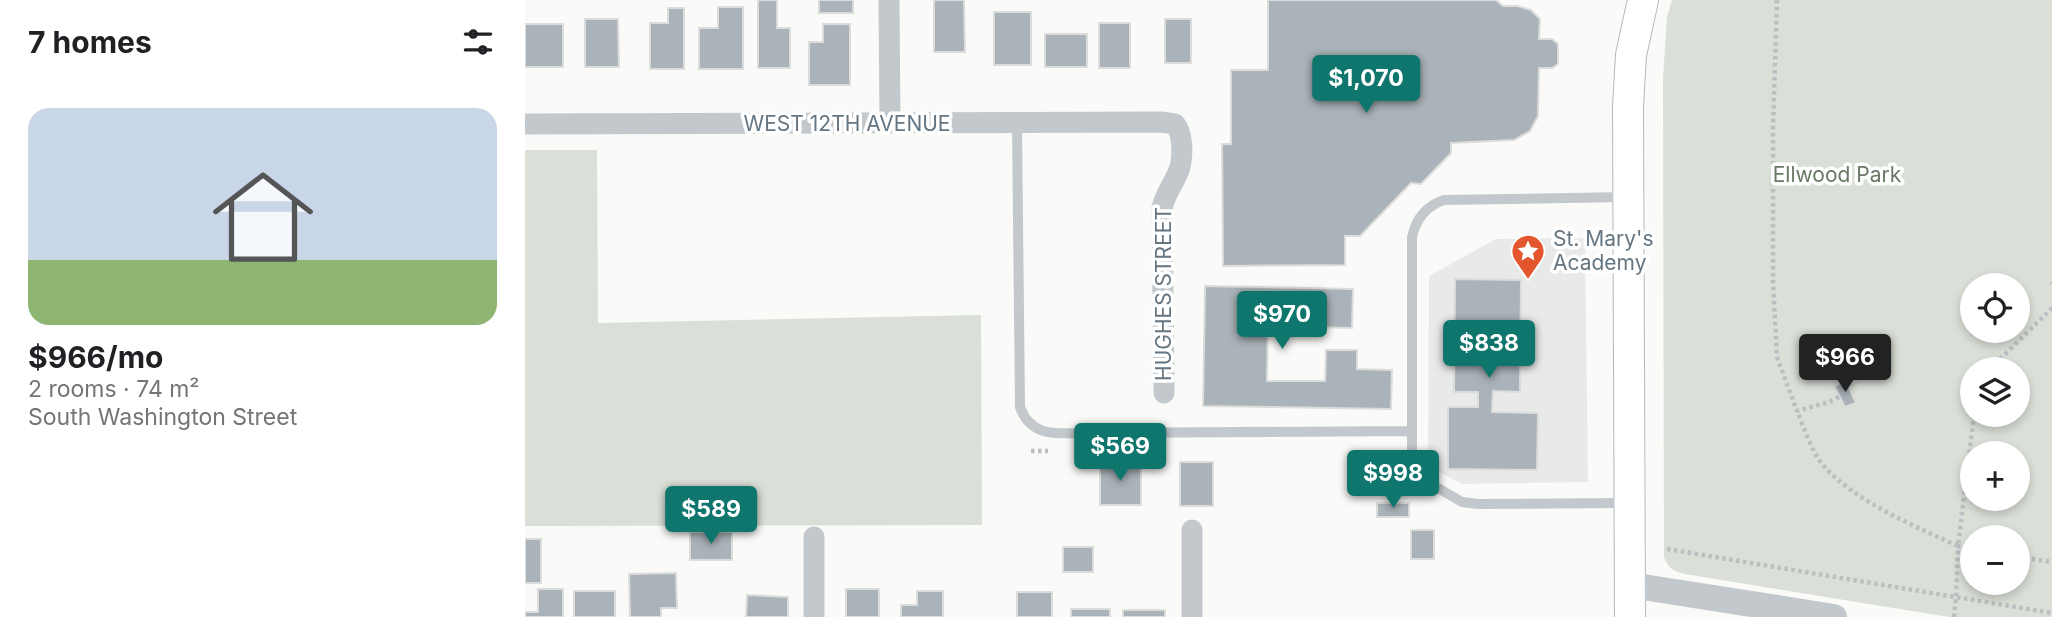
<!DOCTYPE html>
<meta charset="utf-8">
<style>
body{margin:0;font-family:Inter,sans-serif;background:#f6f6f6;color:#202124;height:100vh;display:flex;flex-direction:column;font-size:26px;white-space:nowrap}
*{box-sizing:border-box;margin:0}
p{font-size:23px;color:#757577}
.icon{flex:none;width:38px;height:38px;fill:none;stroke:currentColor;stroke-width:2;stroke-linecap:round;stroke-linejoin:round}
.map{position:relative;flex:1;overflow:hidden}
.details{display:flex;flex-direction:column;background:#fff;width:525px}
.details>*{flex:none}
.fabs{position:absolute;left:1435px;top:273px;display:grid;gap:14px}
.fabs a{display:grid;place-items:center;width:70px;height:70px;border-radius:50%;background:#fff;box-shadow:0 4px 10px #0003;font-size:35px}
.price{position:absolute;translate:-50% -60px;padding:0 16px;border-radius:7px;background:#0f766e;color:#fff;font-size:23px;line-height:46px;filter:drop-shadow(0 2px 4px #0008)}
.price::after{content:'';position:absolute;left:50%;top:42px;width:21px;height:16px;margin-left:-10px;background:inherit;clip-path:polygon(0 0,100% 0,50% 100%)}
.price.current{background:#222;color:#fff}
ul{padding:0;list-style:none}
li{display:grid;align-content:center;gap:14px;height:371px;padding:0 28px}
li+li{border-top:2px solid #e0e0e0}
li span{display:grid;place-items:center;height:217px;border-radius:21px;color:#555}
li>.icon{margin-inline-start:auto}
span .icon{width:126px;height:126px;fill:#fffc;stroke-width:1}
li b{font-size:30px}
h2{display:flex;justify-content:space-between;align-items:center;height:84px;padding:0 28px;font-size:30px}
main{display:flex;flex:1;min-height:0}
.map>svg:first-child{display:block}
.built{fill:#e8e9e9}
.green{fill:#dadfd7;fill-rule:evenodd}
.building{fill:#aab3b9;stroke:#dcdcda;stroke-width:2}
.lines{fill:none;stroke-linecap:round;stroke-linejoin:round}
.secondary-casing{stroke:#b3babf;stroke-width:32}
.path{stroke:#bbbfc2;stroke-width:4.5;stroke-dasharray:3.5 3.5;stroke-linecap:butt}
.service{stroke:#c3c8cc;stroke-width:10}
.minor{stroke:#c3c8cc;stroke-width:21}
.tertiary{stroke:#c3c8cc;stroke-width:26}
.secondary{stroke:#fff;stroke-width:30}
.labels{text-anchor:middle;stroke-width:7;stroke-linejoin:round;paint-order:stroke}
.street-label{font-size:21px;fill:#657683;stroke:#fff}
.park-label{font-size:21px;fill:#687a64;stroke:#fff}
.poi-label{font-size:21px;fill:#657683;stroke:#fff;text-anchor:start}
</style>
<main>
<section class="details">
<h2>7 homes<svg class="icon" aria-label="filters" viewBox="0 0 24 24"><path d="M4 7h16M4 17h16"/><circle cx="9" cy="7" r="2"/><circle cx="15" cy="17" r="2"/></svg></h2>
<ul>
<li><span style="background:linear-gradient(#c9d6e8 70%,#8fb573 0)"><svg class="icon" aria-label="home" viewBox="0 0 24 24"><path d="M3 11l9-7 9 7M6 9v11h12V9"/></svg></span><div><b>$966/mo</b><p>2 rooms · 74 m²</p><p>South Washington Street</p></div></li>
</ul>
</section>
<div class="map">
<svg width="1527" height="617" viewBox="0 0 1527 617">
<rect width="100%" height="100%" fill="#fafaf8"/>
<path class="built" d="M1060 238 1063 482 937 484 903 466 904 276 971 239Z"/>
<path class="green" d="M1147 0H1527V617H1424L1160 574C1148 571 1143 568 1139 557L1138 78 1142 17ZM1447 285H1493V331H1447ZM1447 369H1493V415H1447ZM1447 453H1493V499H1447ZM1447 537H1493V583H1447Z
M0 150H72L73 323 456 315 457 525 0 526Z"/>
<path class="building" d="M233 0H252V28H265V68H233Z
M294 0H328V13H294Z
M409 0H439L440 52H409Z
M743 0H971L978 6H992L1006 10 1015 19 1014 39H1027L1033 44V64L1027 68H1014L1013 116 1005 131 989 140 926 143V153L896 184 886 183 835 236H820V265L698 266 697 144H706V70H743Z
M193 7H218V69H174V28H193Z
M143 8H159V69H125V23H143Z
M469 12H506V65H469Z
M60 19H93L94 67H60Z
M640 19H666V63H640Z
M574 23H605V68H574Z
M0 24H38V67H0Z
M298 24H325V85H284V42H298Z
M520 34H562V67H520Z
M930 279 996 280 995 392 968 391 967 412 1013 413 1012 470 923 469V407H953V392H929Z
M680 286 828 289 827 328 743 326 742 381H800L801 350H832V369L867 370 866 409 678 406Z
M1321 381 1331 403 1320 407 1309 386Z
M575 462H616V505H575Z
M655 462H688V506H655Z
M852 503H884V517H852Z
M886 530H909V559H886Z
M165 532H207V560H165Z
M0 539H16V583H0Z
M538 547H568V572H538Z
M151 573 152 608H136V617H105L104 574Z
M13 589H38V617H0V612H13Z
M321 589H354V617H321Z
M49 591H90V617H49Z
M392 591H418V617H376V605H392Z
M492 592H527V617H492Z
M222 595 263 597V617H221Z
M546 609H585V617H546Z
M598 610H640V617H598Z"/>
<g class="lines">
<defs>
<path id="secondary" d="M1105 617 1103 107 1106 55 1118 0"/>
</defs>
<use href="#secondary" class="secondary-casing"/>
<path class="path" d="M1252 0 1248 129V283L1252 357 1272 411
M1526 282 1527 283
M1465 369 1527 308
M1314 397 1304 402 1272 411C1279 427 1287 453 1298 465 1329 501 1391 527 1433 546L1449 415
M506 451H523
M1142 549 1527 613
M1493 557 1527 562
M1429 617 1431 598 1433 546 1447 549"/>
<path class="service" d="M492 124 495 407C507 441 538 432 567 433L887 431
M1101 197 919 200C901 206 891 219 887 237V473L937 502 953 504 1102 503"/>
<path class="minor" d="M364 0 365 123
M0 124 636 122 650 124C658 133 658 155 655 167 651 181 641 191 637 208L639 393
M667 530V617
M289 537V617"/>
<path class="tertiary" d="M1105 585 1309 617"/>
<use href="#secondary" class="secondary"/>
</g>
<defs>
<symbol id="sight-pin" viewBox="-11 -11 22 30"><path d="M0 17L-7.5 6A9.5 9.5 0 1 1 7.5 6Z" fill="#e4572e" stroke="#fff"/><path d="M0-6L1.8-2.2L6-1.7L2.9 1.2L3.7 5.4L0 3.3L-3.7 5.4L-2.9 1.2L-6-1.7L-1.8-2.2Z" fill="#fff"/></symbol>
</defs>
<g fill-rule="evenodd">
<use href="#sight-pin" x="984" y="232" width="38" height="52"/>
</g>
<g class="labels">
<g class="street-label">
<text x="322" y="131">WEST 12TH AVENUE</text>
<text transform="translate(639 294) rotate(-90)" y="7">HUGHES STREET</text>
</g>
<g class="park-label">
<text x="1312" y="182">Ellwood Park</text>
</g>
<g class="poi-label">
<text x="1028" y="246">St. Mary's<tspan x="1028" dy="24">Academy</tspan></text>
</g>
</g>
</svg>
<div class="fabs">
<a><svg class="icon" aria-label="locate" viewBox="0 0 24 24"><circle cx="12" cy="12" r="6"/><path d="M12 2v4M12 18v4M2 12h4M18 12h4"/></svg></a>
<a><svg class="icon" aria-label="layers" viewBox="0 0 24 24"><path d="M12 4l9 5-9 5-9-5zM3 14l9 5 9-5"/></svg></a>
<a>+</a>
<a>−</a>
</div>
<b class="price" style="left:841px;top:115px">$1,070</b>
<b class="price" style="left:757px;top:351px">$970</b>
<b class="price" style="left:964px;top:380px">$838</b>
<b class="price current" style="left:1320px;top:394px">$966</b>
<b class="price" style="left:595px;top:483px">$569</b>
<b class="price" style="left:868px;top:510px">$998</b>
<b class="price" style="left:186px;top:546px">$589</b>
</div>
</main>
